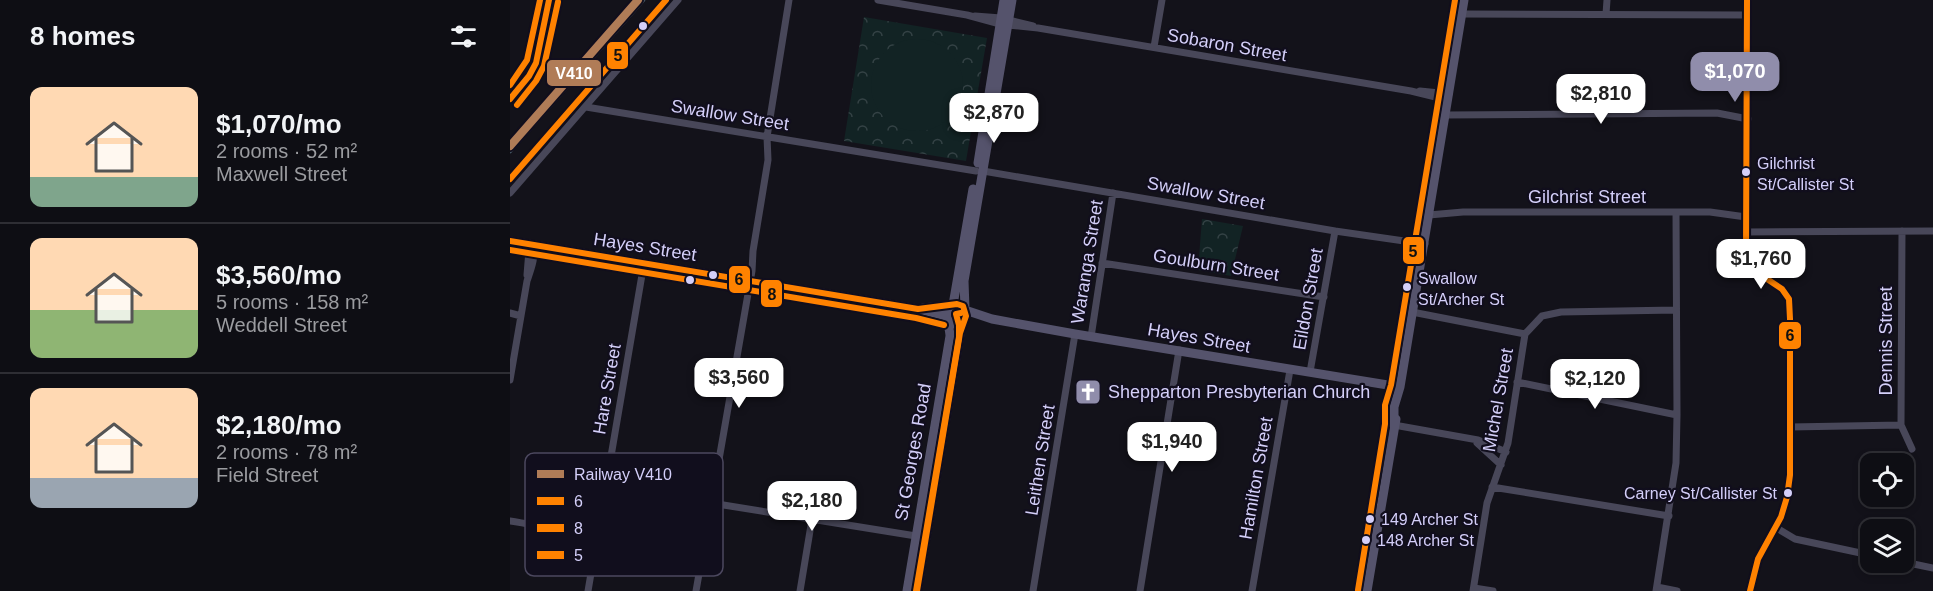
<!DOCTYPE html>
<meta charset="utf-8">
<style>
body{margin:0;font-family:Arial,sans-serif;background:#17171d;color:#f1f3f6;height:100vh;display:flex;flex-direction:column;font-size:22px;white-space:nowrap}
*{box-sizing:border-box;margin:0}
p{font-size:20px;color:#9b9ca0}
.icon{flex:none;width:33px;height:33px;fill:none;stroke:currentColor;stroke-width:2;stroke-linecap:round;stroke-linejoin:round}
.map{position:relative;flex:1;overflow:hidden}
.panel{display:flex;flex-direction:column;background:#0e0e14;width:510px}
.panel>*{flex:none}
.tools{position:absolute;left:1350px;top:453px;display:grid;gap:12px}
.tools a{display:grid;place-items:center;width:54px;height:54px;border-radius:12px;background:#0e0e14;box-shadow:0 3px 9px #0003,0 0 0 2px #2e2e34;font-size:30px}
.price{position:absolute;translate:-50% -51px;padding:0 14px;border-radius:12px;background:#fff;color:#222;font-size:20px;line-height:39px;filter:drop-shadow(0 2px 3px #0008)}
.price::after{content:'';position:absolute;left:50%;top:36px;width:18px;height:14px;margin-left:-9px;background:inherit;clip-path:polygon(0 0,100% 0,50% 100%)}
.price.active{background:#908dab;color:#fff}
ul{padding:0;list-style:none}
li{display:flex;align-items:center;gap:18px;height:150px;padding:0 30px}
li+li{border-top:2px solid #2e2e34}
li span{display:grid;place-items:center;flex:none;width:168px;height:120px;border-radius:12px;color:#555}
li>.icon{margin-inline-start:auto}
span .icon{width:72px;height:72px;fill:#fffc;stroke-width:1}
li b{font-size:26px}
h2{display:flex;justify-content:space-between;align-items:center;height:72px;padding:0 30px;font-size:26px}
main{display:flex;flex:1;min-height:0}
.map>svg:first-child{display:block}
.forest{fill:url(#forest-crowns)}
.pitch{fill:#122324}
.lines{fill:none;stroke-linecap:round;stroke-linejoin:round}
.street{stroke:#484759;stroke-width:7}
.secondary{stroke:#55536c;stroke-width:9}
.rail-casing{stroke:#425360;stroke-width:4.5}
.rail{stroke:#110e1d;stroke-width:2;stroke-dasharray:7;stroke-linecap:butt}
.bus-1-casing{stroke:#110e1d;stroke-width:10}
.bus-2-casing{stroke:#110e1d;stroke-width:10}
.bus-3-casing{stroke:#110e1d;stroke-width:10}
.bus-1{stroke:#ff8200;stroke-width:6}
.bus-2{stroke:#ff8200;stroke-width:6}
.bus-3{stroke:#ff8200;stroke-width:6}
.rail-1-casing{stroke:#110e1d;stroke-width:12}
.rail-1{stroke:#b07c57;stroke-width:8}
.bus-dot{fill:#d4cff9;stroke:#110e1d;stroke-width:2}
.labels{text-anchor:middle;stroke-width:4.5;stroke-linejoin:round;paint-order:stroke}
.bus-label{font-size:16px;fill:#d4cff9;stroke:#110e1d;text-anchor:start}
.street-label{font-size:18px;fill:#d4cff9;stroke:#110e1d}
.poi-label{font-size:18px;fill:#d4cff9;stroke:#110e1d;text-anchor:start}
.key{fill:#110e1d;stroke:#4c485f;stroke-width:1.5}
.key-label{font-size:16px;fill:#d4cff9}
.line-badge{stroke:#110e1d;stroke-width:2}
.badge-label{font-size:16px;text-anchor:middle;font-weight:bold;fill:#fff}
.pale-badge-label{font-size:16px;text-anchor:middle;font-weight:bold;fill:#111}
</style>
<main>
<section class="panel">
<h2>8 homes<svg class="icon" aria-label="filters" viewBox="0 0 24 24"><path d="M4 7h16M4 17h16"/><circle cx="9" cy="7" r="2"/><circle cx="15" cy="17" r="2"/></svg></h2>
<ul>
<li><span style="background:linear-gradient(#ffd9b3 75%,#7fa58c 0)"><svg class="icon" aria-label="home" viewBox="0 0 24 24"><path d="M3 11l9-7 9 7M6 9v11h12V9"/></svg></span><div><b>$1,070/mo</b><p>2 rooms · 52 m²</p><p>Maxwell Street</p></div></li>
<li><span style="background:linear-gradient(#ffd9b3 60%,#8fb573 0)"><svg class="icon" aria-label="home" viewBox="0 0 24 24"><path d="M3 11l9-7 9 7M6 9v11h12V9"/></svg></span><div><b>$3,560/mo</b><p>5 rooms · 158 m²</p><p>Weddell Street</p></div></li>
<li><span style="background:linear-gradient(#ffd9b3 75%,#9aa5b1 0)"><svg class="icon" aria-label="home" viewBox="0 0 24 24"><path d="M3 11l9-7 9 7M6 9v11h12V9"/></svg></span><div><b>$2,180/mo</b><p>2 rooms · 78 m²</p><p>Field Street</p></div></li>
</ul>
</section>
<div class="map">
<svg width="1423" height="591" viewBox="0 0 1423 591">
<defs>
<pattern id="forest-crowns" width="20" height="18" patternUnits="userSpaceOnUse" patternTransform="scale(1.5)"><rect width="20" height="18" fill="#122324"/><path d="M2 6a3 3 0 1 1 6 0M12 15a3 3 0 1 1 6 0" fill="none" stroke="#344245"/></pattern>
</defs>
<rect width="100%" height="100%" fill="#13121a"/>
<path class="forest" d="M354 17 477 38 456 161 334 141Z
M692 219 733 226 721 276 688 270Z"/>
<path class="pitch" d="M361 85a46 46 0 1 1 92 0a46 46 0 1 1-92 0Z"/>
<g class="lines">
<path class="street" d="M368 0 457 15 490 24
M1237 0 1236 251 1240 264 1254 277 1272 289 1279 299 1280 319V475L1277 497 1271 517 1248 559 1240 591
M952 14 1237 15
M1096 14 1097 0
M465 16 491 18
M499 20 523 26
M498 25 528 28 901 91 938 100
M644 47 652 0
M26 63 39 0
M910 91 939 94
M0 99 28 65 36 51 47 0
M76 107 466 171
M935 115 1207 113 1238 119
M473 171 825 231 915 244
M0 193 168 0
M919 215 953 212H1200L1236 217
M1392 231 1391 425 1402 449
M1237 232 1423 231
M592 263 814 297
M17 275 19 250 23 245
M902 312 1015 334
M0 313 11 316
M581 337 603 193
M800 372 825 231
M0 380 17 281C21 269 26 257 23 245
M1007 382 1167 415
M884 425 968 440 996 452
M1280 427 1391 425
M967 443 991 465
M982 487 1159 516
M0 521C29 525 68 537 97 533 133 528 165 505 201 503L406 536
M1265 527 1285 539 1360 555
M1394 562 1423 568
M1147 587 1167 591
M964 588 983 591
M78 591 134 263
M186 591 242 271 243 251 258 160 257 137 279 0
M290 591 302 519
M523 591 565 334
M630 591 669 350
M742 591 780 370
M963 591 977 503 998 443 1015 334 1032 316 1051 312 1166 310
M1146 591 1166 463 1167 415 1166 212"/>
<path class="secondary" d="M468 163 494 0
M0 241 408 309 436 316
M443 305 463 189
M413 308 442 305
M455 309 454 281 502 0
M455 310 482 319 565 334 890 387
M884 425V407L890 387 954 0
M397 591 440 336C440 327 433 314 439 307 447 299 455 308 456 316L452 322 443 324 438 320
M407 591 452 322
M857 591 886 419"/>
<defs>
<path id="rail" d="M0 151 133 0"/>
</defs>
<use href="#rail" class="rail-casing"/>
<use href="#rail" class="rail"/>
<defs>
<path id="bus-1" d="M1237 0 1236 251 1240 264 1254 277 1272 289 1279 299 1280 319V475L1277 497 1271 517 1248 559 1240 591
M0 99 19 76 26 63 39 0
M0 241 408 309 447 304 453 306 456 316 450 333 407 591"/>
<path id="bus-2" d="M7 105 26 81 34 66 48 2
M0 250 406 318 434 325
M406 591 449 337V325L446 314 451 313"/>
<path id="bus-3" d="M0 85 17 60 30 0
M0 179 156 0
M848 590 875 424V405L881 385 945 0"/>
</defs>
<use href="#bus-1" class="bus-1-casing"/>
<use href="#bus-2" class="bus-2-casing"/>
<use href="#bus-3" class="bus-3-casing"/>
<use href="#bus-1" class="bus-1"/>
<use href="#bus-2" class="bus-2"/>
<use href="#bus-3" class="bus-3"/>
<defs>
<path id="rail-1" d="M0 146 128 0"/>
</defs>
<use href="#rail-1" class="rail-1-casing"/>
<use href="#rail-1" class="rail-1"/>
</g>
<defs>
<symbol id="church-square" viewBox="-11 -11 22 22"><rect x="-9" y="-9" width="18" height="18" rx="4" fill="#908dab" stroke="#110e1d"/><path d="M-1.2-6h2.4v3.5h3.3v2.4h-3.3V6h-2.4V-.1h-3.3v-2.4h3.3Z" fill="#fff"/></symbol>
</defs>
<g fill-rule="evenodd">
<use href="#church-square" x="563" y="377" width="30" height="30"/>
</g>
<g class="bus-dot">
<circle cx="133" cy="26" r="5"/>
<circle cx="1236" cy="172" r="5"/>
<circle cx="203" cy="275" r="5"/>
<circle cx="180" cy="280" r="5"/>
<circle cx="897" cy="287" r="5"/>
<circle cx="1278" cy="493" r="5"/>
<circle cx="860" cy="519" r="5"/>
<circle cx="856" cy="540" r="5"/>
</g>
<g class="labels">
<g class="bus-label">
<text x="1247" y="169">Gilchrist<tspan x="1247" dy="21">St/Callister St</tspan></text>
<text x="908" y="284">Swallow<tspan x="908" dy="21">St/Archer St</tspan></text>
<text x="1267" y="499" text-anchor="end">Carney St/Callister St</text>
<text x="871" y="525">149 Archer St</text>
<text x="867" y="546">148 Archer St</text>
</g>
<g class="street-label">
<text transform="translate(717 45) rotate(10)" y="6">Sobaron Street</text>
<text transform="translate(220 115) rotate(9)" y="6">Swallow Street</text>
<text transform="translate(696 193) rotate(10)" y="6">Swallow Street</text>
<text x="1077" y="203">Gilchrist Street</text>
<text transform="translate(135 247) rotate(9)" y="6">Hayes Street</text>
<text transform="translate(577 262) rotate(-81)" y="6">Waranga Street</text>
<text transform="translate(706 265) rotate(9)" y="6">Goulburn Street</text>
<text transform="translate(798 299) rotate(-80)" y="6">Eildon Street</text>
<text transform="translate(689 338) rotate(10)" y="6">Hayes Street</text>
<text transform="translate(1376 341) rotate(-90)" y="6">Dennis Street</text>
<text transform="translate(97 389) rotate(-80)" y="6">Hare Street</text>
<text transform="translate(988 400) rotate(-80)" y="6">Michel Street</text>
<text transform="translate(403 452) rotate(-80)" y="6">St Georges Road</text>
<text transform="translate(530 460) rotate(-81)" y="6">Leithen Street</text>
<text transform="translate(746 478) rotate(-80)" y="6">Hamilton Street</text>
</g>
<g class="poi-label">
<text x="598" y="398">Shepparton Presbyterian Church</text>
</g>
</g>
<rect x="15" y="453" width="198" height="123" rx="9" class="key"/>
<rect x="27" y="470" width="27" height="8" fill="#b07c57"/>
<rect x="27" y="497" width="27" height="8" fill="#ff8200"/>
<rect x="27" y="524" width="27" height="8" fill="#ff8200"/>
<rect x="27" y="551" width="27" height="8" fill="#ff8200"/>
<g class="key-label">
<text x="64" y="480">Railway V410</text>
<text x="64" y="507">6</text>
<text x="64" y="534">8</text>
<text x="64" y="561">5</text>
</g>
<g class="line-badge">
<rect x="96" y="41" width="23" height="29" rx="6" fill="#ff8200"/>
<rect x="36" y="59" width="56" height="28" rx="6" fill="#b07c57"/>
<rect x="892" y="236" width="23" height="29" rx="6" fill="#ff8200"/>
<rect x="218" y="265" width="23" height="29" rx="6" fill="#ff8200"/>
<rect x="250" y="279" width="23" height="29" rx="6" fill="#ff8200"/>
<rect x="1268" y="321" width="24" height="29" rx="6" fill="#ff8200"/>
</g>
<g class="badge-label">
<text x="64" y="79">V410</text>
</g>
<g class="pale-badge-label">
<text x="108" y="61">5</text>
<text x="903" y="257">5</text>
<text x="229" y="285">6</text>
<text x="262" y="300">8</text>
<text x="1280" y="341">6</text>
</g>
</svg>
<div class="tools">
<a><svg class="icon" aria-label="locate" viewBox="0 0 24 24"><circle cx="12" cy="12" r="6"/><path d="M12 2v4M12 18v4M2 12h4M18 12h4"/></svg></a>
<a><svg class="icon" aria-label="layers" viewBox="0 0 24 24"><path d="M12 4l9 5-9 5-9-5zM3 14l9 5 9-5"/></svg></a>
</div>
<b class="price active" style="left:1225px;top:103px">$1,070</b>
<b class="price" style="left:1091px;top:125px">$2,810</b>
<b class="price" style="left:484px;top:144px">$2,870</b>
<b class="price" style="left:1251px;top:290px">$1,760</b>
<b class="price" style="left:229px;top:409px">$3,560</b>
<b class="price" style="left:1085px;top:410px">$2,120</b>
<b class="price" style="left:662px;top:473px">$1,940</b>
<b class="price" style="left:302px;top:532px">$2,180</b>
</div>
</main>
